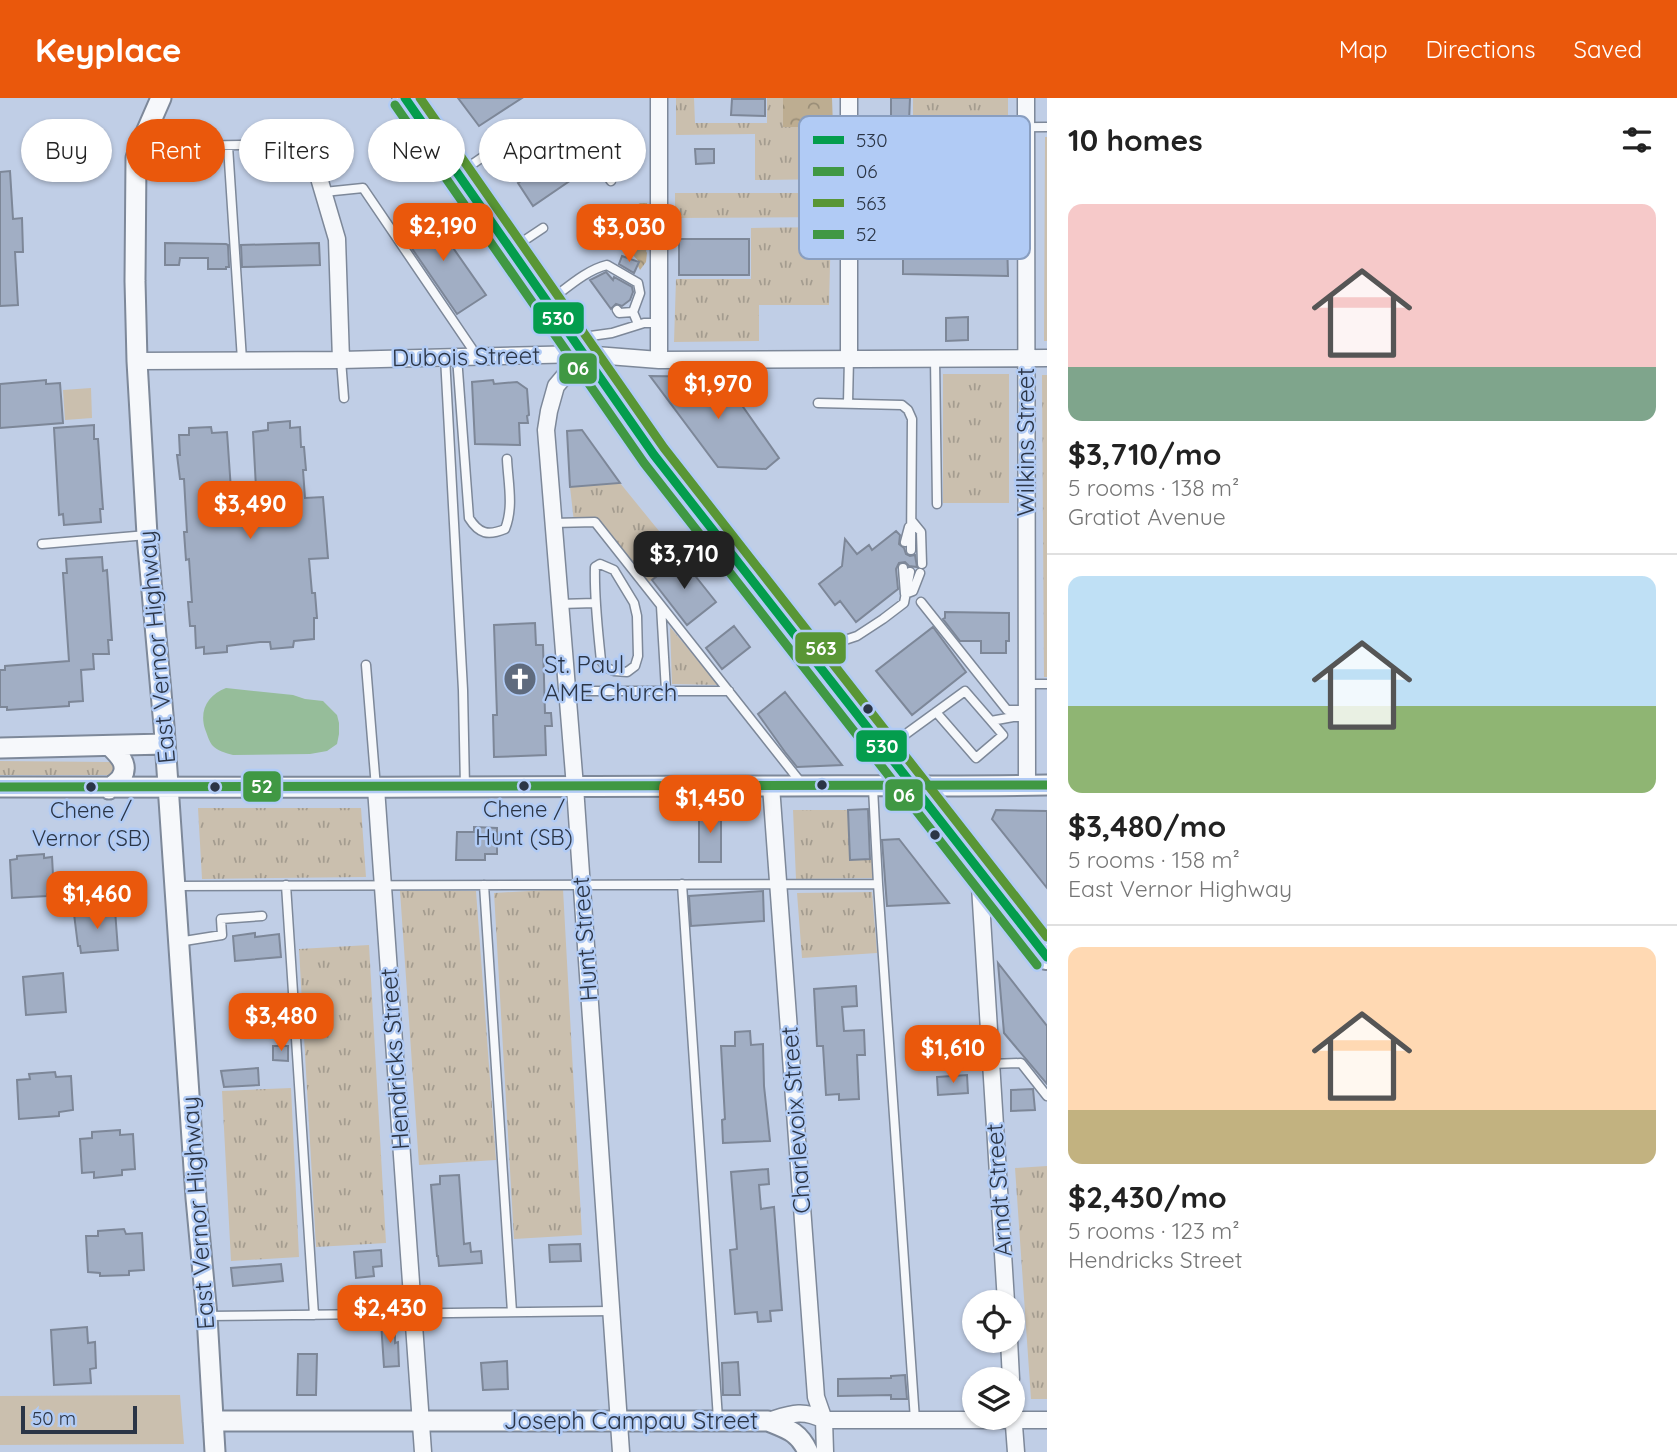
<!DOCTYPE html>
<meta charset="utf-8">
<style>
body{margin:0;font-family:Quicksand,sans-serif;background:#f6f6f6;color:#222;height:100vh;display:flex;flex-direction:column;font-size:26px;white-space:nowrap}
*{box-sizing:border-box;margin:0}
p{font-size:23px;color:#767676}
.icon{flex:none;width:38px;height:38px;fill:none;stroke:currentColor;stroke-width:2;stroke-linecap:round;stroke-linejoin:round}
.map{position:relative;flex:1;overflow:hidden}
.drawer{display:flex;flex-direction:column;background:#fff;width:630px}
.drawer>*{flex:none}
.hud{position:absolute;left:21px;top:21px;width:665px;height:63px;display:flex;gap:14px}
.controls{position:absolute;left:962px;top:1192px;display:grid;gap:14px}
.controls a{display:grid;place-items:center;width:63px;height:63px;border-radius:50%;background:#fff;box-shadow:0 2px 5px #0004;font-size:35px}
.scale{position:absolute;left:21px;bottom:18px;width:116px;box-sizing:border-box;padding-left:7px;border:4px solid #2b3546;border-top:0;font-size:19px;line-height:24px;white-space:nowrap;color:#2b3546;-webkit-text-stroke:5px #b1cbf5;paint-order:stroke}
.price{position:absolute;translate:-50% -60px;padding:0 16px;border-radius:14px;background:#ea580c;color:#fff;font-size:23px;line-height:46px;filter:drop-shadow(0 2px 4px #0008)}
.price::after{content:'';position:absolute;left:50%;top:42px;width:21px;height:16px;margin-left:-10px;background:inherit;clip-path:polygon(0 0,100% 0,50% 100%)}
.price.current{background:#222;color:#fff}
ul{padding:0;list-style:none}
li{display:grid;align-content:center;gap:14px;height:371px;padding:0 21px}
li+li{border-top:2px solid #e0e0e0}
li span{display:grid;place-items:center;height:217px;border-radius:14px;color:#555}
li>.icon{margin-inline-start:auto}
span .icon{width:126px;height:126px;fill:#fffc;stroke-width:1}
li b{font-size:30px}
h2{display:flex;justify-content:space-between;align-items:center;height:84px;padding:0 21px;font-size:30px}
.chip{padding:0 24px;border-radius:32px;background:#fff;box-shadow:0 2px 5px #0004;font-size:24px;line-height:63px}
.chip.current{background:#ea580c;color:#fff}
header{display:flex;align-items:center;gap:42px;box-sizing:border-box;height:98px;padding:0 35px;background:#ea580c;color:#fff}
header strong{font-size:33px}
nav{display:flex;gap:38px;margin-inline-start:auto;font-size:24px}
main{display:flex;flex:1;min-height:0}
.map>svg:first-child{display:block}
.grass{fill:url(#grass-tufts)}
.forest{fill:url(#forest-crowns)}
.green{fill:#cabfae}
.water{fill:#96bd9a}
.building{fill:#a1aec4;stroke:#7d8798;stroke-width:2}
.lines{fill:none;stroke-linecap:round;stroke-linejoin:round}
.service-casing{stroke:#7d8899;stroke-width:11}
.minor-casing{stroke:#7d8899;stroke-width:19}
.tertiary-casing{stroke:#7d8899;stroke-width:23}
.primary-casing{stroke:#7d8899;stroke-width:28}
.service{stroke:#f6f8fb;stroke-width:8}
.minor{stroke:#f6f8fb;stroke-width:16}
.tertiary{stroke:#f6f8fb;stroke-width:19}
.primary{stroke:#f6f8fb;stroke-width:24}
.bus-1-casing{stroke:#b1cbf5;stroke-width:14}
.bus-2-casing{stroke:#b1cbf5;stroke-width:14}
.bus-3-casing{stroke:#b1cbf5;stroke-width:14}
.bus-4-casing{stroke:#b1cbf5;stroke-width:14}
.bus-1{stroke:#049d4d;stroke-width:9}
.bus-2{stroke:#409843;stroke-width:9}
.bus-3{stroke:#599635;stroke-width:9}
.bus-4{stroke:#409843;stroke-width:9}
.bus-dot{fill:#2b3546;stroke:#b1cbf5;stroke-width:2.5}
.labels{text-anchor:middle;stroke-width:5;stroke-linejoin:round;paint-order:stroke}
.bus-label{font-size:22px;fill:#2b3546;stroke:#b1cbf5}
.street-label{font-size:24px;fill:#2b3546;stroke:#b1cbf5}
.poi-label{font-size:24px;fill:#2b3546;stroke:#b1cbf5;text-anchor:start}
.key{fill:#b1cbf5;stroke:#899ec0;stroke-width:2}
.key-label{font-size:19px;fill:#2b3546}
.line-badge{stroke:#b1cbf5;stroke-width:2.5}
.badge-label{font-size:19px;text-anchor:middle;font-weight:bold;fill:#fff}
</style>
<header>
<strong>Keyplace</strong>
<nav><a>Map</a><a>Directions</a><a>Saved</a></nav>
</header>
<main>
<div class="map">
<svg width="1047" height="1354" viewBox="0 0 1047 1354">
<defs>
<pattern id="grass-tufts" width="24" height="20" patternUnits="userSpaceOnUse" patternTransform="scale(1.75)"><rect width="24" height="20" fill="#cabfae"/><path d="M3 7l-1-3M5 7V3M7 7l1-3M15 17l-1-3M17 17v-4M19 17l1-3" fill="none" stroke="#a49c8f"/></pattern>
<pattern id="forest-crowns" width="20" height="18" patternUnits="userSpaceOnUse" patternTransform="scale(1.75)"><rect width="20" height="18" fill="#bdad91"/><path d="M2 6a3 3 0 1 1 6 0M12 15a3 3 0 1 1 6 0" fill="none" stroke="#9a8e78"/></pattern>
</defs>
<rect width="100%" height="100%" fill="#c0cee6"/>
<path class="grass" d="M676 0H694L695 25H767V0H783L784 29H833V81L755 82V36L676 37Z
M913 0H1008V26H913Z
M1045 39H1047V243H1044Z
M675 95H829V119L675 120Z
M831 129 829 207H759V243L674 244 676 181H751V130Z
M943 276H1009V405H943Z
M1042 277H1047V579H1044Z
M620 385 681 460 645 487 595 424H574L570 389Z
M670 529 719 587 672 586Z
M0 663 110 664 114 667V673L110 677H0Z
M198 710H361L366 779 202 781Z
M793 712H848L850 761H872L873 780 796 781Z
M563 791 582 1137 514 1141 494 795Z
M400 793H476L496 1062 419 1067Z
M872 794 877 855 802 860 797 795Z
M369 847 386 1145 316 1149 299 851Z
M291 990 299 1159 231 1163 222 993Z
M1047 1068V1301H1031L1015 1070Z"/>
<path class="forest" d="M783 0H832L833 29H783Z
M640 105H647L649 117 646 127C650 136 652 144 646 153L647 155 646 164 640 172 638 168 639 164 633 157 638 149 639 139 633 134 629 139 619 134 617 126 618 119Z"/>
<path class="green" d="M91 290 92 320 65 322 63 292Z
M180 1297 184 1346 0 1347V1298Z"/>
<path class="water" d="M226 590 293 597 305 601 323 603 337 617 339 625V636L337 646 327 653 310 656 233 657C226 655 217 653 212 647 209 643 207 636 205 631 199 612 208 597 226 590Z"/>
<path class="building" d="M458 0H522L479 28Z
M891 0H910L909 24H891Z
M732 1H765V18L731 17Z
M982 36 980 89H993V116H968V142H1007L1008 178 903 176V141L866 140V89H873V37Z
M695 51H714V65L696 66Z
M559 58 574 80 533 108 518 85Z
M10 73 13 121 22 120 23 154H15L18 207 0 208V74Z
M428 114 486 197 457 216 400 133Z
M679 141H749V177H679Z
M165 145 226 146 228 147 229 169H226V171H208V160H180L179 167H165Z
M319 145 320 167 242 169 241 147Z
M622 158 639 164 634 175 619 166Z
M606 174 613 182 614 179 632 189 633 194 630 202 622 208 616 206 611 211 590 182Z
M968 219V242L946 243V220Z
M650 278 722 279 779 360 766 371 718 369Z
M46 282V286L60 285 63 325 0 330V286Z
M493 282 494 286 517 284 527 291 529 317 527 318 528 325H519L520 347 475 346 472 284Z
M290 323V330L300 329 301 349H304L306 372H303L305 400 323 399 328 460 309 461 312 495H315L317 520H314V541L294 543 293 549 271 551 270 544H260L227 548V554L204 556V549L196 550 195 528H190L188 504H192L189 461 186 462 184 434H187L184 381H180L177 357H180L179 337H189V330L211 329 212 335 227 334 231 392 256 390 253 334 268 332V325Z
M94 327V341H98L101 384 103 411H100L101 424 64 427 63 416 59 417 54 330Z
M582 332 620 385 570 389 567 333Z
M896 433 900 437 899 446 904 450 906 456 910 458 915 457 917 469 909 468 905 464 899 465 896 471 898 491 856 524 840 503 835 507 819 486 842 468 845 441 857 456 869 447 872 452Z
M102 459 103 473 107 472 112 542H108L109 556H93L94 571 81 572 83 603 69 604V608L7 612V609H0V572H5V568L69 563 63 475H67L66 461Z
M681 460 716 504 687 527 652 482Z
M945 514 1009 515V543H1006V555H981V543H960L943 521 945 520Z
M535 525 536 547H543L545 615H551L552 628H545L546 657 494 659 493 617H497L494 527Z
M734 528 750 549 722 571 706 550Z
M933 529 966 574 912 617 876 573Z
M785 594 842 667 797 669 785 654 758 616Z
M699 710H721V764H699Z
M868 711 870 761 850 762 848 712Z
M996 712 1047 713V790L992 721Z
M474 729 497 730V756H485V762H456L457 734H474Z
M899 741 949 805 887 808 882 742Z
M44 756V760L52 759 54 795 47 796V798L12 800 10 762 17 761V758Z
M763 793 764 823 691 828 689 798Z
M115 812 118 852 81 855 80 848H78L74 816Z
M255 835V839L279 836 281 859 235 863 233 838Z
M998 865 1047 928V986L1004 935Z
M63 875 66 914 26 917 23 879Z
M856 888 857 908 842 909 844 933 864 932 865 957H857L859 1001 839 1002V996L826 997 823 948H817L814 891Z
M750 933 751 947 763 946 764 988 770 1043 723 1045 722 1022 725 1021 721 948H735V934Z
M273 948H288V963L273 962Z
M258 970 259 987 224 989 221 973Z
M55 974 56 979 71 978 73 1012 59 1014V1018L19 1021 17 982 30 981 29 976Z
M967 977 968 995 938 997 937 979Z
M1033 991 1035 1012 1011 1013V992Z
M120 1032V1037L133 1036 135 1071 122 1072V1077L94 1080V1074L82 1075 80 1041 92 1040V1034Z
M768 1071 769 1086 759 1087 761 1111 774 1109 782 1212 770 1213 771 1223 758 1224 757 1214 735 1216 730 1152 737 1151 731 1074Z
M459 1077 464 1146 470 1145 471 1154 481 1153 482 1165 439 1168 438 1158H437L431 1087 440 1086V1078Z
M124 1131 126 1136 142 1135 144 1172 129 1173V1177L100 1178V1175L88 1174 86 1138H98V1133Z
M580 1146 581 1163 550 1164 549 1147Z
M381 1152 382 1168 373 1169 374 1178 356 1180 354 1154Z
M281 1166 283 1183 233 1188 231 1170Z
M381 1224H395V1245L398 1244 399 1268 384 1269Z
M87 1229 88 1245 95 1244 96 1270 90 1271 91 1285 54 1287 51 1232Z
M298 1256H317L316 1297H297Z
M507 1263 508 1291 483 1292 481 1265Z
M738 1264 740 1297H723L722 1265Z
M905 1277 907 1301H891V1297L838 1298V1281L891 1280V1278Z"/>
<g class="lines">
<defs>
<path id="service" d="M849 31 1047 29
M145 37 166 45 178 48 309 46
M502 47 520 69 575 31 611 83
M228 48 242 262
M461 74 490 54
M324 94 363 90 477 258
M513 150 543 130
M549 203C567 190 586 172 607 167L638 185 640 195 633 214 638 226
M617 212 619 215 633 214
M576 240 612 235 644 225H659
M445 259 463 592 465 689
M457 259 469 420C479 436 488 438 505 431 514 409 508 384 507 361
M935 260 937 406
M341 262 344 300
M818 305 902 307 908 312 912 321 911 452
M848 305 849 260
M912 423 921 434 922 466
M553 425 595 424 802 686
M905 444 909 429
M42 446 147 437
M600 466 614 472 634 505 637 518 638 558 635 568 627 574 614 573 607 570 601 563C598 532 594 501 595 469Z
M903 470 905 496 913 493 920 475
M921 504 1007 612H1027
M560 506 595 505
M661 508 666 593
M812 553 857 538 883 521 904 505 910 474
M366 567 376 690
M1027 586H1047
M567 593H729
M936 614 976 660 1003 637 991 623
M888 649 965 593 991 623 1013 619H1027
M873 690 878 786 915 1322
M682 786 718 1321
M286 787 314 1217
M484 787 512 1214
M174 788 878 786
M178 844 222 837 221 821 262 818
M990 966 1021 965 1047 998
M208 1218 611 1213"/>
<path id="minor" d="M659 0V262
M849 0V260
M1026 0 1027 687
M309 46 337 141 341 262
M583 256 556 288 549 313 546 332 575 689 621 1354
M137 263 341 262 583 256 659 262 1047 260
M771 688 816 1299 824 1322 825 1354
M376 690 423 1354
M979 772 1006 1204
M1009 1242 1011 1281
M1013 1314 1016 1354
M768 1323C791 1316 802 1311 824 1322H1047"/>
<path id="tertiary" d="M161 0 140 48 136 60 135 183 137 263 147 437 164 628 196 1100 207 1218 215 1354
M0 650 165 646
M0 689C257 690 515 689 772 688 864 687 955 689 1047 687
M109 691C113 687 120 683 122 678 129 666 118 656 110 648
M213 1323H768C788 1331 799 1334 808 1354"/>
<path id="primary" d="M405 0 654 357 1047 859"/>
</defs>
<use href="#service" class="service-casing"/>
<use href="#minor" class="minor-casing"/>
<use href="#tertiary" class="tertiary-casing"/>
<use href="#primary" class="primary-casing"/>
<use href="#service" class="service"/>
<use href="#minor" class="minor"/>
<use href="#tertiary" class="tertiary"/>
<use href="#primary" class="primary"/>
<defs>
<path id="bus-1" d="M405 0 654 357 1047 859"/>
<path id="bus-2" d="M395 7 644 365 1037 867"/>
<path id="bus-3" d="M420 0 664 350 1047 839"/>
<path id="bus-4" d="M0 689 1047 687"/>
</defs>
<use href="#bus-1" class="bus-1-casing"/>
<use href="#bus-2" class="bus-2-casing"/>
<use href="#bus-3" class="bus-3-casing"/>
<use href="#bus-4" class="bus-4-casing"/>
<use href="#bus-1" class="bus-1"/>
<use href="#bus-2" class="bus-2"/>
<use href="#bus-3" class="bus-3"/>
<use href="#bus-4" class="bus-4"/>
</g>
<defs>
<symbol id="church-disc" viewBox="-11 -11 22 22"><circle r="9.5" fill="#5f6b7e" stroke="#b1cbf5"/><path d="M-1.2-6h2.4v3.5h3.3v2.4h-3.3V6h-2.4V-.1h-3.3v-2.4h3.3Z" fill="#fff"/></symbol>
</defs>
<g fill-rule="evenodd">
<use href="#church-disc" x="501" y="562" width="38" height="38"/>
</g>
<g class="bus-dot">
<circle cx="868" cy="611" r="6"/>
<circle cx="822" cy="687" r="6"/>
<circle cx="524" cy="688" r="6"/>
<circle cx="91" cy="689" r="6"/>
<circle cx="215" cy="689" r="6"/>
<circle cx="935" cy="737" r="6"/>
</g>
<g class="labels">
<g class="bus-label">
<text x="524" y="719">Chene /<tspan x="524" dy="28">Hunt (SB)</tspan></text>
<text x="91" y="720">Chene /<tspan x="91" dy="28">Vernor (SB)</tspan></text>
</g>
<g class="street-label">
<text transform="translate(466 259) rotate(-1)" y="8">Dubois Street</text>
<text transform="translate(1026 344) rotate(-90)" y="8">Wilkins Street</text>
<text transform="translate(157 549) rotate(-95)" y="8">East Vernor Highway</text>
<text transform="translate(585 841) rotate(-94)" y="8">Hunt Street</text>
<text transform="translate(395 961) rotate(-94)" y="8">Hendricks Street</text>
<text transform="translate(796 1022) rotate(-94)" y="8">Charlevoix Street</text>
<text transform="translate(999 1092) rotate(-94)" y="8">Arndt Street</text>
<text transform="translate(198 1115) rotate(-94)" y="8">East Vernor Highway</text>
<text x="631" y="1331">Joseph Campau Street</text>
</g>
<g class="poi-label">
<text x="544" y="575">St. Paul<tspan x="544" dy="28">AME Church</tspan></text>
</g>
</g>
<rect x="799" y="18" width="231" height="143" rx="10" class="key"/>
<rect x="813" y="38" width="31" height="8" fill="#049d4d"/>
<rect x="813" y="69" width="31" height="9" fill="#409843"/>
<rect x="813" y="101" width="31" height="8" fill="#599635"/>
<rect x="813" y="132" width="31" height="9" fill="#409843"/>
<g class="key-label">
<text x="856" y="49">530</text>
<text x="856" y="80">06</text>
<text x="856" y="112">563</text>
<text x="856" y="143">52</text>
</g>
<g class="line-badge">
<rect x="532" y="203" width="53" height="34" rx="7" fill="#049d4d"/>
<rect x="558" y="254" width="40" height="33" rx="7" fill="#409843"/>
<rect x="794" y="533" width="53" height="34" rx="7" fill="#599635"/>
<rect x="855" y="631" width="53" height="34" rx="7" fill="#049d4d"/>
<rect x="242" y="672" width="40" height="33" rx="7" fill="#409843"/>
<rect x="884" y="680" width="40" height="34" rx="7" fill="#409843"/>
</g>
<g class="badge-label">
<text x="558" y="227">530</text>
<text x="578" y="277">06</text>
<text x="821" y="557">563</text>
<text x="882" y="655">530</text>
<text x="262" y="695">52</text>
<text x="904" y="704">06</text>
</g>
</svg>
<div class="controls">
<a><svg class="icon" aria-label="locate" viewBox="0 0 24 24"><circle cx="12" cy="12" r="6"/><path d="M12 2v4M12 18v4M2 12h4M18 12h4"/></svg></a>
<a><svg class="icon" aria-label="layers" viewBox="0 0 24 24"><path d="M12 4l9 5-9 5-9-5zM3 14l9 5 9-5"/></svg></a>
</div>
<div class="scale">50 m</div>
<b class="price" style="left:443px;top:165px">$2,190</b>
<b class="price" style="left:629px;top:166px">$3,030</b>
<b class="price" style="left:718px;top:323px">$1,970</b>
<b class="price" style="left:250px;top:443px">$3,490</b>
<b class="price current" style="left:684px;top:493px">$3,710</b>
<b class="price" style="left:710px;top:737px">$1,450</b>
<b class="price" style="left:97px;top:833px">$1,460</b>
<b class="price" style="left:281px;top:955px">$3,480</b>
<b class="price" style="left:953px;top:987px">$1,610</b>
<b class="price" style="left:390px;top:1247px">$2,430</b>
<div class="hud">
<a class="chip">Buy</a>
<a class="chip current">Rent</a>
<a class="chip">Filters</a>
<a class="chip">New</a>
<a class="chip">Apartment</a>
</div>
</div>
<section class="drawer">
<h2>10 homes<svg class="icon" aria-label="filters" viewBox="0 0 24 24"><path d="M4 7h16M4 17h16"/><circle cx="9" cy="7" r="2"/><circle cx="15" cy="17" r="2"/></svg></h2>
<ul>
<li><span style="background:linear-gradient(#f6c9c9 75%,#7fa58c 0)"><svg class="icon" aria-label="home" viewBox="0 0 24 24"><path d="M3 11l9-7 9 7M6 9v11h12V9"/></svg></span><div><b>$3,710/mo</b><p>5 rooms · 138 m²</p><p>Gratiot Avenue</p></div></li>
<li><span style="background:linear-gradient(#bfe0f5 60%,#8fb573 0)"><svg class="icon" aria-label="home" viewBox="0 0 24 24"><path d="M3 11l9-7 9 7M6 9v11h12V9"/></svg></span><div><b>$3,480/mo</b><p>5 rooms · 158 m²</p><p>East Vernor Highway</p></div></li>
<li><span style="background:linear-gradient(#ffd9b3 75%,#c2b280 0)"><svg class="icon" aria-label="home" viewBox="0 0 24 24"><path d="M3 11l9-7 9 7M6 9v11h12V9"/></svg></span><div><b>$2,430/mo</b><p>5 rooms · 123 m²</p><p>Hendricks Street</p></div></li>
</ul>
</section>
</main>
